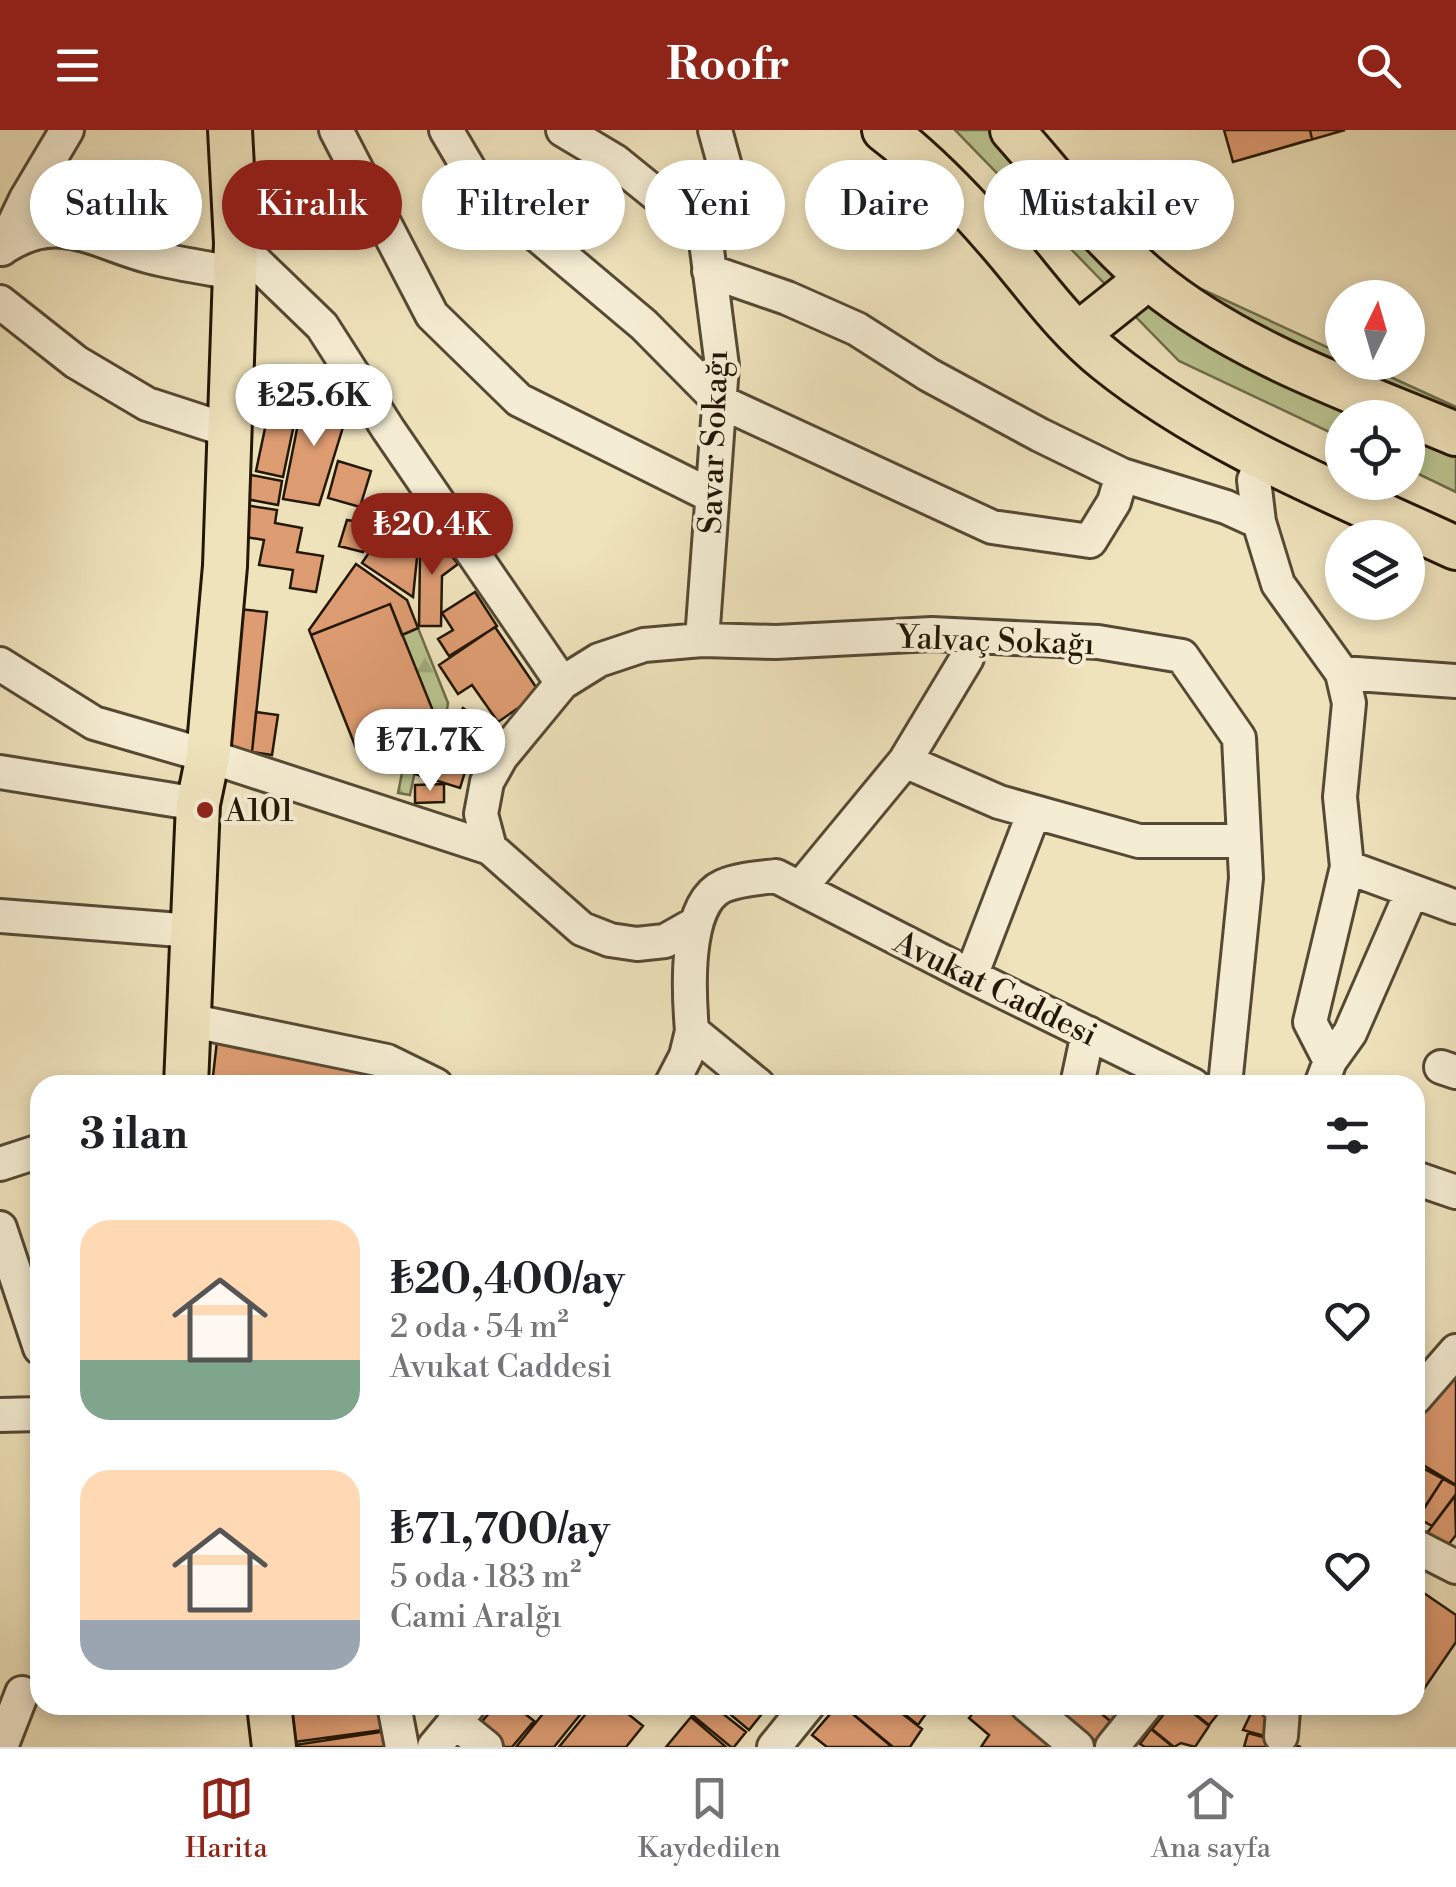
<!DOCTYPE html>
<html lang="tr">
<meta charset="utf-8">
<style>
body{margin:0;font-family:"Libre Bodoni",serif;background:#f6f6f6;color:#202124;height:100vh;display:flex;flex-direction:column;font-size:38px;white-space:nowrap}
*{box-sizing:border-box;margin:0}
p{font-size:32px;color:#757577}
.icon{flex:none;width:55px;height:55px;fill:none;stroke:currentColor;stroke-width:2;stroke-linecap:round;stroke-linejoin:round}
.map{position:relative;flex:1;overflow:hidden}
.sheet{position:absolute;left:30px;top:945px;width:1395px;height:640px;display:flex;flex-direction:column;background:#fff;border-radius:30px;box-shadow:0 5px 15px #0003}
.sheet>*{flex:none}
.banner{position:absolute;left:30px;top:30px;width:1398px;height:90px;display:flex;gap:20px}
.needle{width:65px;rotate:5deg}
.controls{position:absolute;left:1325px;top:150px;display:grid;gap:20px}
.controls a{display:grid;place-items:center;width:100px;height:100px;border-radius:50%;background:#fff;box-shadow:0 5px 15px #0003;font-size:50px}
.price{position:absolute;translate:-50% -85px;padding:0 22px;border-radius:35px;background:#fff;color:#222;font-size:32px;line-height:65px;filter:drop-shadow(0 2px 5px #0008)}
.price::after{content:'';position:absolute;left:50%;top:60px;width:30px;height:22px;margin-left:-15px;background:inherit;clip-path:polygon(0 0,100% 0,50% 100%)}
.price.selected{background:#8f2418;color:#fff}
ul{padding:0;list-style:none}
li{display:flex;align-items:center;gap:30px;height:250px;padding:0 50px}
li span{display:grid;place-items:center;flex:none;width:280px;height:200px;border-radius:30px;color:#555}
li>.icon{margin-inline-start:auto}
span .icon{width:120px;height:120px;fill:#fffc;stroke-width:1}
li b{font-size:42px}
h2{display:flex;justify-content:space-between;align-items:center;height:120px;padding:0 50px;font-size:42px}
.tag{padding:0 35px;border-radius:45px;background:#fff;box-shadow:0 5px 15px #0003;font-size:35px;line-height:90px}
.tag.selected{background:#8f2418;color:#fff}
header{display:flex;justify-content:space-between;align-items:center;height:130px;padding:0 50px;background:#8f2418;color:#fff;font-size:45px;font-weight:700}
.tab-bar{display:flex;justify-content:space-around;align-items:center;height:140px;border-top:2px solid #e0e0e0;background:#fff;font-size:28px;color:#757577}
.tab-bar a{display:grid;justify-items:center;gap:5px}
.tab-bar .selected{color:#8f2418}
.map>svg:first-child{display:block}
.forest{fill:url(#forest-firs);stroke:#6e6e4b;stroke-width:2.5}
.park{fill:#bac490;stroke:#6e6e4b;stroke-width:2.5}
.building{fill:#de9c72;stroke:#231706;stroke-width:2.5}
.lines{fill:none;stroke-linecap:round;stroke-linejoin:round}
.minor-casing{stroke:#564a34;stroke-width:38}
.major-casing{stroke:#231706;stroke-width:48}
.minor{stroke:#f5edd3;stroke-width:32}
.major{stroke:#efe3bc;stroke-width:42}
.poi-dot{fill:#8f2418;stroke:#f5edd3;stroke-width:4}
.labels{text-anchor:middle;stroke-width:8;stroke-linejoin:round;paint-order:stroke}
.street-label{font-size:32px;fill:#231706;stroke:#f5edd3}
.poi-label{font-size:32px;fill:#231706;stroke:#f5edd3;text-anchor:start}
</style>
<header><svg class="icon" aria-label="menu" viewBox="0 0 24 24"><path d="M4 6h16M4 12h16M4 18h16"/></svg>Roofr<svg class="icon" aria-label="search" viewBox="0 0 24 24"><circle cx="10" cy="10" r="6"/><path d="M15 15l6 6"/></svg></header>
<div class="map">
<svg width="1456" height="1617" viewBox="0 0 1456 1617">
<defs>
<pattern id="forest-firs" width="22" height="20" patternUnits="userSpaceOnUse" patternTransform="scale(2.5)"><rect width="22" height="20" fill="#bac490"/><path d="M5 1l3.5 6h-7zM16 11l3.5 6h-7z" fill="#a0a87b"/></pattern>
</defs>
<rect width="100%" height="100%" fill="#efe3bc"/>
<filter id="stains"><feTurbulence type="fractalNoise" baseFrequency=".002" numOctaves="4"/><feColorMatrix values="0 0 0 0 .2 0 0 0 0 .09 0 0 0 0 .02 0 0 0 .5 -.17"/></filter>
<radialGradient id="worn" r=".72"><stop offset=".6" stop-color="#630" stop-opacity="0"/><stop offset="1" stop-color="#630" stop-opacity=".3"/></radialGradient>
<path class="forest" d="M418 498 448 573 445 593 439 596 402 505Z
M423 602 410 665 398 663 406 623 375 617Z"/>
<path class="park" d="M955 0H1013L1122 147 1105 154Z
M1173 146 1342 224V232L1360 233 1456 277V362L1408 339V288H1342V308L1179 231 1134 185Z"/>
<path class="building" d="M1224 0H1310L1312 9 1233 32Z
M1224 0H1345L1233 32Z
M275 251 302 256 283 347 256 341Z
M305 259 348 281 319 375 283 369Z
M338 331 371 341 360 377 328 368Z
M251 345 282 351 278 375 246 369Z
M245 375 277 380 275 393 302 398 297 422 323 426 316 462 290 458 293 440 259 435 264 410 240 406Z
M401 375 428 393 411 421 417 428 413 467 362 433Z
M347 390 380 395 363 422 339 416Z
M429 397 458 434 442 446 441 496H419L420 426 415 420Z
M356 434 407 470 418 498 402 505 390 474 311 505 309 500Z
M475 462 497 496 449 526 438 509 453 500 442 483Z
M390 474 435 586 356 618 311 505Z
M238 479 267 482 252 622 223 619Z
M495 497 540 563 498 592 472 555 458 564 439 535Z
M463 578 489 597 474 617 449 599Z
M256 582 278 585 272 625 252 622Z
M426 606 472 619 460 658 415 644Z
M444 654V672L415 673V655Z
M218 902 379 941 410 955H212Z
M1456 1241V1355L1415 1330V1292Z
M1415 1334 1443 1349 1415 1392Z
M1443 1349 1456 1356V1364L1432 1396 1418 1388Z
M1455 1366 1456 1405 1449 1414 1427 1403Z
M1415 1457 1456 1485V1512L1415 1572Z
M289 1575H379L383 1600 294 1612Z
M496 1575H514L534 1591 512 1617H505L479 1595Z
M550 1575H588L554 1617H516Z
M593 1575H617L643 1596 626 1617H559Z
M680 1575H712L746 1602 734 1617H731Z
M719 1575H769L749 1600Z
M838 1575H842L892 1617H827L812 1605Z
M842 1575H891L922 1599 910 1617H893Z
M893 1575H932L918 1595Z
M980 1575H1017L1070 1617H981L989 1605 969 1588Z
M1051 1575H1091L1115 1595 1099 1614Z
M1091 1575H1129L1115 1595Z
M1171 1575H1183L1209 1596 1195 1617 1181 1613 1174 1617 1152 1599Z
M1184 1575H1225L1209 1595Z
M1255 1575H1274L1275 1609 1243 1600Z
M691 1587 726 1617H666Z
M1151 1599 1173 1617H1145L1140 1614Z
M387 1601 389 1617H295V1615Z
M1248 1603 1301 1617H1244Z"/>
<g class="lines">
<defs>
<path id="minor" d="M336 0 432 185 519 270 712 366
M446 0 479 56 644 195 719 271 992 397 1090 411 1114 372 1122 345
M563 0 615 31 705 104
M236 113 322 196 388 299 562 553
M3 118C59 81 94 112 151 127 178 134 207 138 235 143
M2 119 26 69 67 0
M709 141 787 168 857 199 929 245 1040 305 1122 345 1226 377 1259 392
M0 172 76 232 147 274 230 301
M1263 328 1254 350 1259 392 1278 454 1342 543 1349 573 1340 667 1347 737 1310 892 1330 931
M702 510 722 236 705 104 726 40 715 0
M0 534 94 593 208 626 490 718 582 799 610 810 637 814 665 811 695 794
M1342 543 1456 551
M905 631 999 672 1139 711H1244
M0 642 198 674
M490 718 481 684 487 652 501 627 562 553 599 530 644 515 702 510 776 512 932 504 1098 512 1182 526 1239 608 1246 748 1225 955
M1347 737 1456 777
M801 757 905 631 967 528
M0 786 193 801
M971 846 1034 682
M188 890 387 931 436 955
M1441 937 1456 942
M671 955 686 926 692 901
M758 955 692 901C689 865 683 774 723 756 739 749 759 748 776 746L971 846 1193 955
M1077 955 1088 903
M1321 955 1330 931 1350 903 1412 761
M0 1034 40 1021
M1415 1048 1456 1062
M0 1098 40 1218
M1415 1268 1456 1221
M0 1285 40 1284
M1415 1416 1456 1437
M394 1575 402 1617
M1027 1575 1077 1617
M1277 1575 1283 1580 1281 1606
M454 1591 486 1617
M1 1617 22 1563
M434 1617 469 1575
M774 1617 808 1575
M1112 1617 1146 1575"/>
<path id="major" d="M884 0C930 35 972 80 1009 124 1040 161 1068 200 1107 231 1208 312 1339 364 1456 418
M1012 0C1055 48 1102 110 1151 150 1238 222 1353 261 1456 304
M1078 204 1148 148
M186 955 198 674 208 626 225 436 236 113 230 0
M269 1575 274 1617"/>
</defs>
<use href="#minor" class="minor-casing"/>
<use href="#major" class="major-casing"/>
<use href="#minor" class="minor"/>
<use href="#major" class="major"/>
</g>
<circle class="poi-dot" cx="205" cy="680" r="10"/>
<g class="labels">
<g class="street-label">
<text transform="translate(713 312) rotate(-88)" y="11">Savar Sokağı</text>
<text transform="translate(996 510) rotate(2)" y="11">Yalvaç Sokağı</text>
<text transform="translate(996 858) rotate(26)" y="11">Avukat Caddesi</text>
</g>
<g class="poi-label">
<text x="225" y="691">A101</text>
</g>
</g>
<rect width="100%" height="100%" filter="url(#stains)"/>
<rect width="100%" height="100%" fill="url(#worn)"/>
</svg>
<div class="controls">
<a><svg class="needle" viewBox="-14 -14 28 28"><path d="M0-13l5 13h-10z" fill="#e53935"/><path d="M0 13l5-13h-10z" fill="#757577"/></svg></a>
<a><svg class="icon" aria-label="locate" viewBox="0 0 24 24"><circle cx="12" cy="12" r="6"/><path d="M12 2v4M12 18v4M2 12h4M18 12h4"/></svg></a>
<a><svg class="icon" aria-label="layers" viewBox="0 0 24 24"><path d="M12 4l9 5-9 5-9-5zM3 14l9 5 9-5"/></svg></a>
</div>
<b class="price" style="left:314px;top:319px">₺25.6K</b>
<b class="price selected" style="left:432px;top:448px">₺20.4K</b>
<b class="price" style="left:430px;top:664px">₺71.7K</b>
<div class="banner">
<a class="tag">Satılık</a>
<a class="tag selected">Kiralık</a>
<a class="tag">Filtreler</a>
<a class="tag">Yeni</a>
<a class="tag">Daire</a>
<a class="tag">Müstakil ev</a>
</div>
<section class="sheet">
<h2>3 ilan<svg class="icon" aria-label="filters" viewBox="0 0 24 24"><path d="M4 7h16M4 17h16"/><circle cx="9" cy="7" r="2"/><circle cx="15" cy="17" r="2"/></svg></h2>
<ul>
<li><span style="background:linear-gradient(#ffd9b3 70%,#7fa58c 0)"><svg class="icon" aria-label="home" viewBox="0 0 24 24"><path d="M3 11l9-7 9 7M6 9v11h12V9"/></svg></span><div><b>₺20,400/ay</b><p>2 oda · 54 m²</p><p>Avukat Caddesi</p></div><svg class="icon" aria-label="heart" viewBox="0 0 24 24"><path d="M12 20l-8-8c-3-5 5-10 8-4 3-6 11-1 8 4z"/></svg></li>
<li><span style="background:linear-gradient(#ffd9b3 75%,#9aa5b1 0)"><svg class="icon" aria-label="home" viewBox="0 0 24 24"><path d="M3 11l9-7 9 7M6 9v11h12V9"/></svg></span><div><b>₺71,700/ay</b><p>5 oda · 183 m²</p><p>Cami Aralğı</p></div><svg class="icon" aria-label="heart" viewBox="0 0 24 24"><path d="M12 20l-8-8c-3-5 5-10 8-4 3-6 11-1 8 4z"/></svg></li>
</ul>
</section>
</div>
<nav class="tab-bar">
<a class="selected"><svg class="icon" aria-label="map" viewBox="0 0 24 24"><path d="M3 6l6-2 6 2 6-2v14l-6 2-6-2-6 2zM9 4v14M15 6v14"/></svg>Harita</a>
<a><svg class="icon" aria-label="saved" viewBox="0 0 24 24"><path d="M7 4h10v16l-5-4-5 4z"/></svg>Kaydedilen</a>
<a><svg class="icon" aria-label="home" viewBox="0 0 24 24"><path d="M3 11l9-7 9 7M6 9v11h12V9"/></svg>Ana sayfa</a>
</nav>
